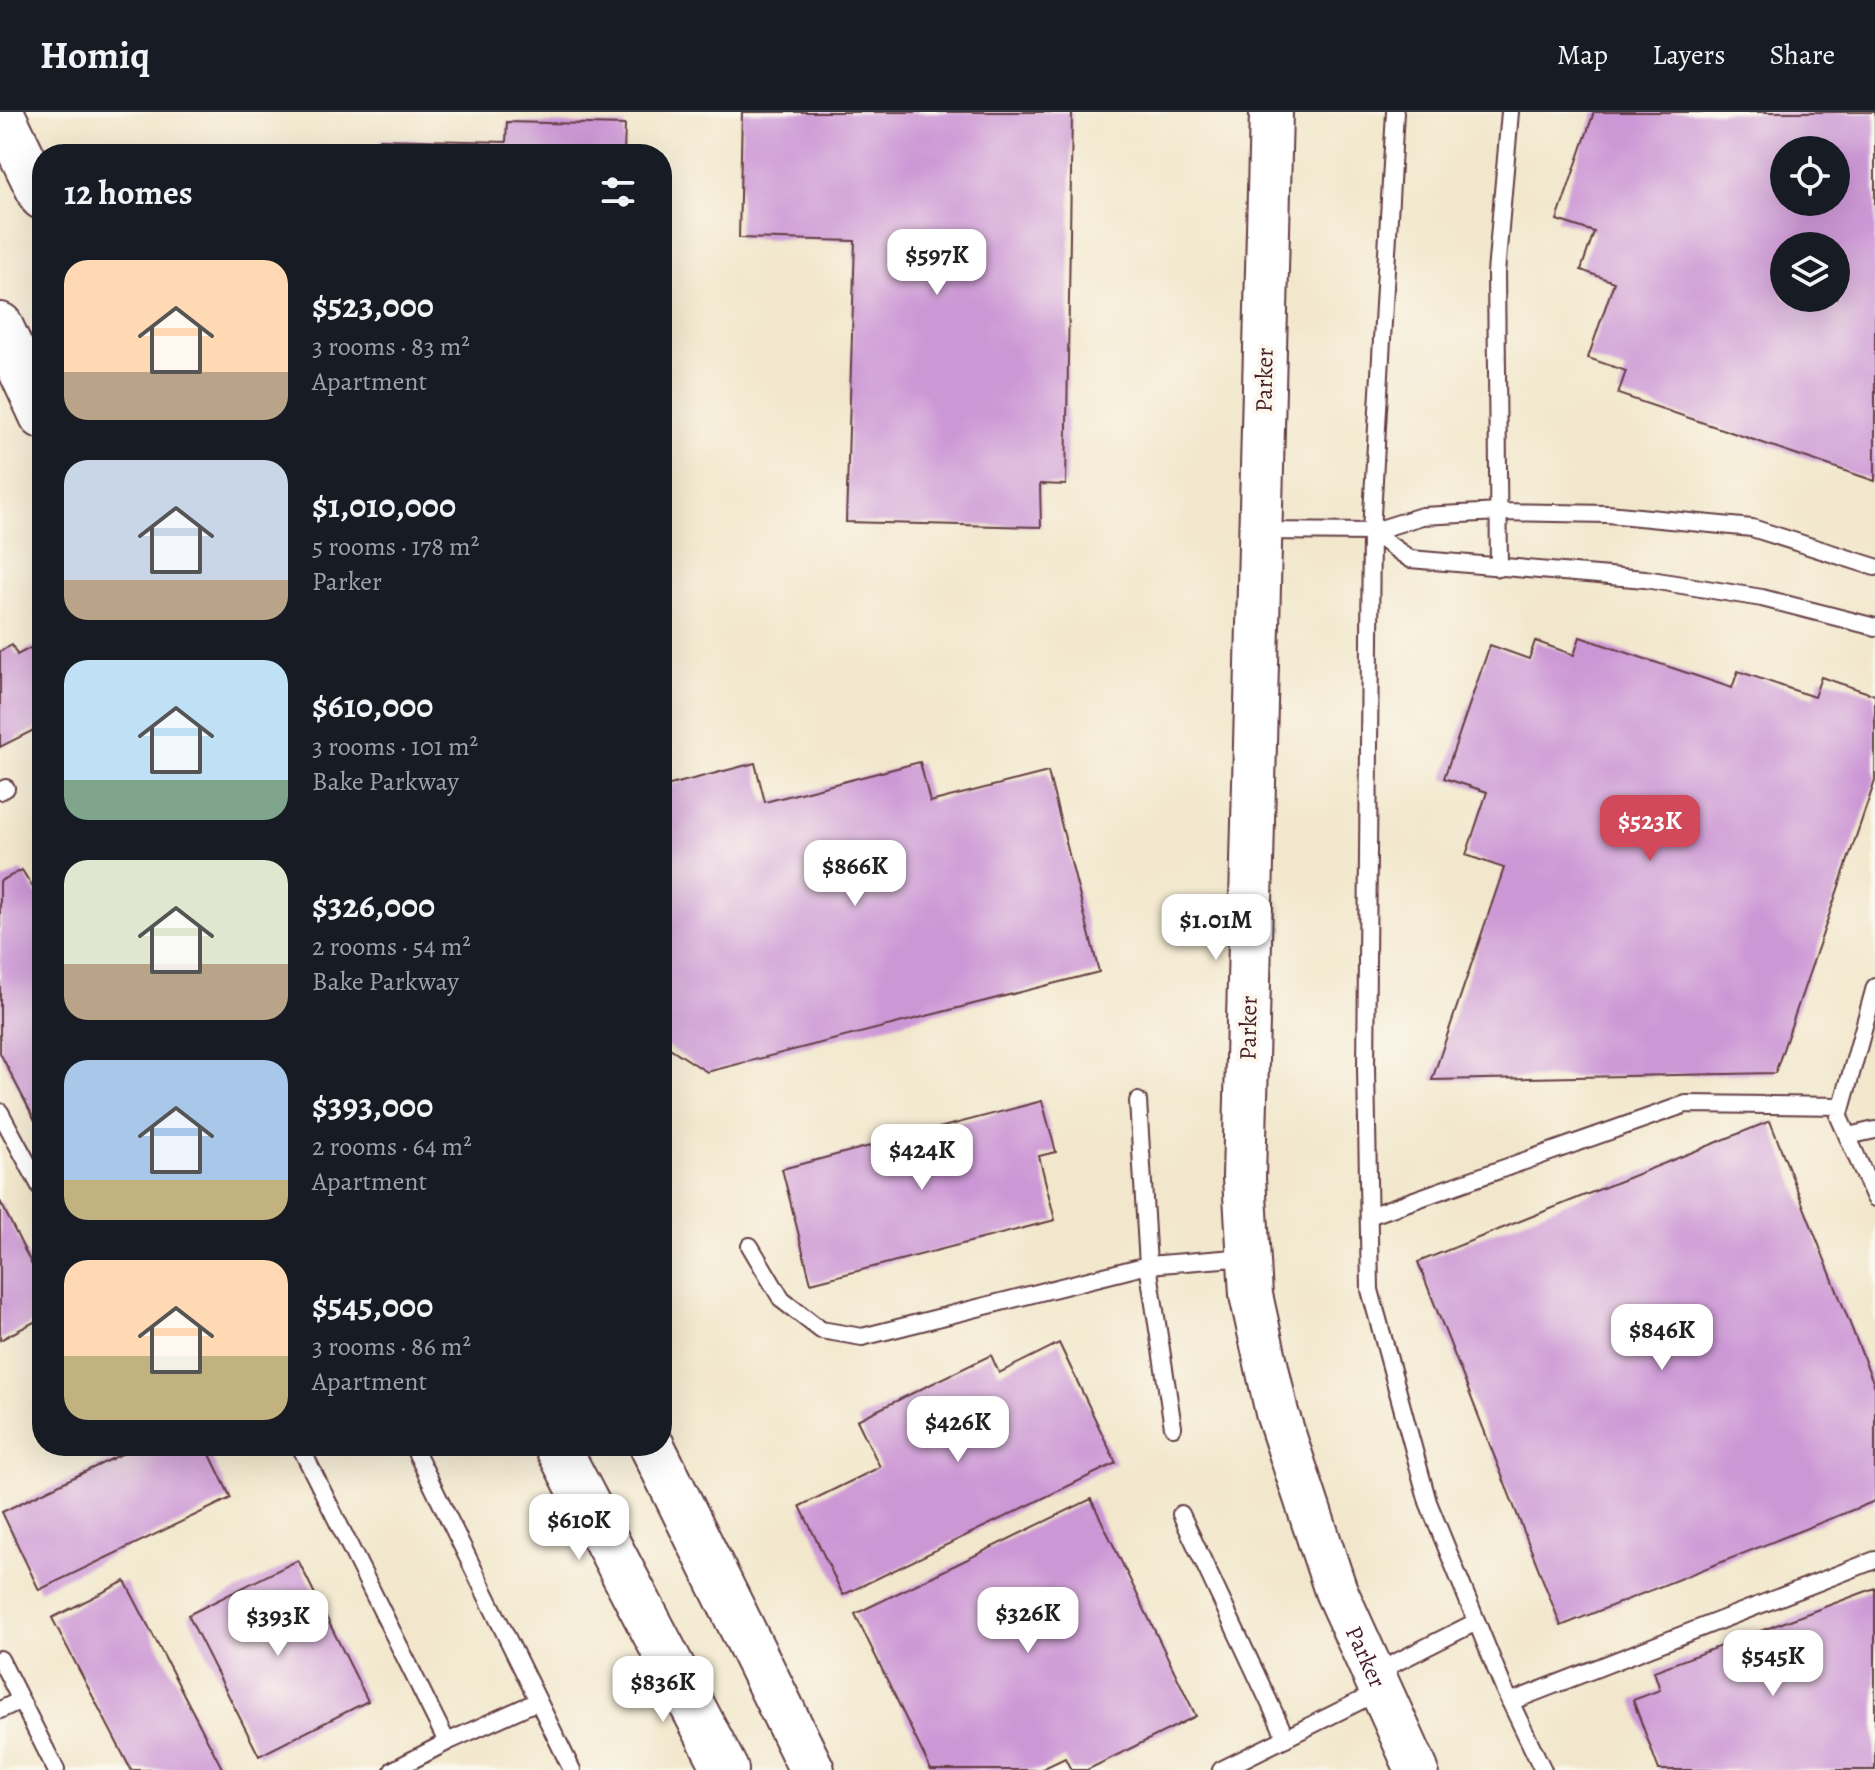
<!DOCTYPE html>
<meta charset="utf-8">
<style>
body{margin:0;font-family:Alegreya,serif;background:#20242c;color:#f1f3f6;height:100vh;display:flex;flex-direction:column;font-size:30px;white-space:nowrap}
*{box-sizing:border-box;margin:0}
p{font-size:26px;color:#9ea1a6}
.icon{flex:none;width:44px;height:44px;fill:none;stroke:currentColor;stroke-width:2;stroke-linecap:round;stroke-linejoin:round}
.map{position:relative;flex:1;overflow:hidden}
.panel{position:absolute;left:32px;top:32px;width:640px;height:1312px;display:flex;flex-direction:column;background:#171b24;border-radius:32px;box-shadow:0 8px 32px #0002}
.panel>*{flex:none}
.tools{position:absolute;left:1770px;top:24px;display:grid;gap:16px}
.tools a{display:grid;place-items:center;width:80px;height:80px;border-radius:50%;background:#171b24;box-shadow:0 8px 32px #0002;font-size:40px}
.price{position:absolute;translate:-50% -68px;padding:0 18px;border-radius:16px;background:#fff;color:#222;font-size:26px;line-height:52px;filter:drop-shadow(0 2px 4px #0008)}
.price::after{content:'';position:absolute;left:50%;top:48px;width:24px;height:18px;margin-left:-12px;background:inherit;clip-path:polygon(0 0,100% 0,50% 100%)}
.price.on{background:#d1495b;color:#fff}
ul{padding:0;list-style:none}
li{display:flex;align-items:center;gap:24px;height:200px;padding:0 32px}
li span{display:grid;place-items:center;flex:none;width:224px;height:160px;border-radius:24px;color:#555}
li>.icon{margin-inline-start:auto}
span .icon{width:96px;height:96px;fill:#fffc;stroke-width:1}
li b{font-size:34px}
h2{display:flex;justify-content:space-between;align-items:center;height:96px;padding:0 32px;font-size:34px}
header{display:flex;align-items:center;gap:48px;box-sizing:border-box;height:112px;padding:0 40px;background:#171b24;border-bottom:2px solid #363941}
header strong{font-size:38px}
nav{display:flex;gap:44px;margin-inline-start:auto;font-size:28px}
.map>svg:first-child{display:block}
.building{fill:#cc97d5;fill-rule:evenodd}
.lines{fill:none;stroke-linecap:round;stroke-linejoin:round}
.service-casing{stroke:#633d43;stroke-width:20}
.tertiary-casing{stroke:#633d43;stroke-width:46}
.secondary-casing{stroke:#633d43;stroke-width:48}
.service{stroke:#fff;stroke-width:16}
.tertiary{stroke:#fff;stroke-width:42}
.secondary{stroke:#fff;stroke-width:44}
.labels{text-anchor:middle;stroke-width:8;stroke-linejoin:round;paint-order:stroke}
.street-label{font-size:24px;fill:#4a1f2b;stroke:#fbf7ec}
</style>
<header>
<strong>Homiq</strong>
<nav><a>Map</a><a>Layers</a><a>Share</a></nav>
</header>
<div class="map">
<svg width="1875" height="1658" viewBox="0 0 1875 1658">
<rect width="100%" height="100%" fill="#fbf7ec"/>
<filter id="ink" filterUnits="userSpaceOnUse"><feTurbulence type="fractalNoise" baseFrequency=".0125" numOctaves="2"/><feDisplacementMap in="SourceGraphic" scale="16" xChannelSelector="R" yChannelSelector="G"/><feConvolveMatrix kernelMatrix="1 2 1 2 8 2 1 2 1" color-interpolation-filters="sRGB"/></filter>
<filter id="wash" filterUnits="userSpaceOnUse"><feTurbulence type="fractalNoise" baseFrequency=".006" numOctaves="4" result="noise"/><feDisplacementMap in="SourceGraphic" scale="32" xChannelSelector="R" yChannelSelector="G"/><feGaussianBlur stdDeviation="1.8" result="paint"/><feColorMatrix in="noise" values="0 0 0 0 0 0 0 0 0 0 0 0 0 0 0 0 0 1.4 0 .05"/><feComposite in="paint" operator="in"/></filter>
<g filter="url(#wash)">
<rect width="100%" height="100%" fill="#f2e7cc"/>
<g id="blocks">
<path class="building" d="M742 0H1072L1066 373 1040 372 1041 415 846 410 855 129 739 126Z
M1594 0H1875V369L1618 282 1626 259 1588 246 1614 170 1581 158 1594 120 1557 108ZM1784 38H1836V90H1784ZM1784 134H1836V186H1784Z
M507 10 625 13 624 42H379L380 27 506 30Z
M1580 525 1732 576 1738 559 1814 585 1821 565 1875 583V669L1775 961 1432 968 1504 756 1466 743 1487 680 1444 666 1490 533 1529 547 1535 529 1574 543Z
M12 533 17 543 34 534 42 551V614L0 635V539Z
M920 650 930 690 1048 660 1099 860 707 960 662 931V675L755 651 765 690Z
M22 758 42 790V1022L0 941V769Z
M1042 989 1056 1040 1039 1044 1055 1108 811 1171 782 1057Z
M1770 1009 1875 1275V1389L1561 1514 1418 1150Z
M0 1089 42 1173V1206L0 1228Z
M1059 1231 1116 1351 843 1483 800 1394 880 1355 857 1308 991 1243 999 1261Z
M138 1334H206L231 1386 39 1478 2 1400Z
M1091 1387 1196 1604 1087 1658H1071L1065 1646 1040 1658H931L855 1502Z
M298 1448 368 1589 259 1644 188 1503Z
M125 1469 223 1658H131L52 1506Z
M1875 1476V1658H1659L1633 1588 1660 1578 1654 1559Z"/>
</g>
</g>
<g filter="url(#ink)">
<use href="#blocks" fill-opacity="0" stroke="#633d43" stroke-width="2"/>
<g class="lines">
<defs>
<path id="service" d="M1395 0 1371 420 1366 956 1370 1178 1428 1390 1504 1577 1543 1658
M1262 419 1371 420 1422 404 1500 400 1608 402 1752 416 1875 455
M1371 420 1410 447 1645 467 1762 486 1875 515
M1499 456 1496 161 1510 0
M0 679 6 676
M1875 875 1839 1005 1875 1086
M1138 989 1148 1153 1173 1315
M0 1000 42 1078
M1848 1024 1875 1018
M1369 1104 1686 992 1842 994
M750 1134 782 1188 821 1218 862 1225 1148 1153 1247 1145
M300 1334 447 1630 393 1658
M413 1334 572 1658
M1181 1402 1286 1626
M0 1547 56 1658
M1375 1561 1476 1510
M1510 1590 1875 1448
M0 1598 21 1588
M447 1630 538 1589
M1221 1658 1380 1579"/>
<g id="tertiary">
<path id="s1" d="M1271 0 1244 1066 1251 1183 1277 1301 1336 1479 1417 1658"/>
</g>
<path id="secondary" d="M1 0 42 85
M0 213 42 304
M557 1334 726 1658
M652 1334 812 1658"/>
</defs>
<use href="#service" class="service-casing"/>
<use href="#tertiary" class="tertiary-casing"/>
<use href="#secondary" class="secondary-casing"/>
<use href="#service" class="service"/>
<use href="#tertiary" class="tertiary"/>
<use href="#secondary" class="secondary"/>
</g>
</g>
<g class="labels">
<g class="street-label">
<text transform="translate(1264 268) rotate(-89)" y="8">Parker</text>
<text transform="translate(1248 916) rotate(-89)" y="8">Parker</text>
<text dy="8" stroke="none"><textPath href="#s1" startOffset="1564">Parker</textPath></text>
</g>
</g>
</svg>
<div class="tools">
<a><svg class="icon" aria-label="locate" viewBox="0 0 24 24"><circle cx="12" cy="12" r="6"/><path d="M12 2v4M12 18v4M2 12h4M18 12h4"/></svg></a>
<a><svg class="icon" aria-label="layers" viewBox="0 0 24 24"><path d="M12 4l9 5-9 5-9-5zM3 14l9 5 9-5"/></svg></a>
</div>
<b class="price" style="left:937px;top:185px">$597K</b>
<b class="price on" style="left:1650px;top:751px">$523K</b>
<b class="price" style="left:855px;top:796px">$866K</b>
<b class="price" style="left:1216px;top:850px">$1.01M</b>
<b class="price" style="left:922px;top:1080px">$424K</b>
<b class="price" style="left:1662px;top:1260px">$846K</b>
<b class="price" style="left:958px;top:1352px">$426K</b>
<b class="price" style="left:579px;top:1450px">$610K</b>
<b class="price" style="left:1028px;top:1543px">$326K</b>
<b class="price" style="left:278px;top:1546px">$393K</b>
<b class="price" style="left:1773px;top:1586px">$545K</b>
<b class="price" style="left:663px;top:1612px">$836K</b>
<section class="panel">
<h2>12 homes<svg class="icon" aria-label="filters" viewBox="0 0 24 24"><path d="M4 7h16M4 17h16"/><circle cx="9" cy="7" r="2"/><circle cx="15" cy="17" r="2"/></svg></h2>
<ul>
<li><span style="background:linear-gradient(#ffd9b3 70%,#b9a48a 0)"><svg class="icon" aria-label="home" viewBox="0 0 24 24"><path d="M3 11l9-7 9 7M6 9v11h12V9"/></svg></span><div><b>$523,000</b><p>3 rooms · 83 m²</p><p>Apartment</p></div></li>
<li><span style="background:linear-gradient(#c9d6e8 75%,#b9a48a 0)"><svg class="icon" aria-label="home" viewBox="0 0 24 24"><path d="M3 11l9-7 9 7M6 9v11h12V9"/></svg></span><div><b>$1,010,000</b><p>5 rooms · 178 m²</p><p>Parker</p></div></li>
<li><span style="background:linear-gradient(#bfe0f5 75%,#7fa58c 0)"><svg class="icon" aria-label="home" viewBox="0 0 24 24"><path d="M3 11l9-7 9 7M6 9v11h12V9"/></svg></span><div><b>$610,000</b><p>3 rooms · 101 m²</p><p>Bake Parkway</p></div></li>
<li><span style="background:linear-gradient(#dfe7d0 65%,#b9a48a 0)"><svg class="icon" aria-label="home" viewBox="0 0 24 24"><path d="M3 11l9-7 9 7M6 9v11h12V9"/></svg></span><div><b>$326,000</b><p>2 rooms · 54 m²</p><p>Bake Parkway</p></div></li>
<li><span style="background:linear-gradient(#a9c7e8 75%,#c2b280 0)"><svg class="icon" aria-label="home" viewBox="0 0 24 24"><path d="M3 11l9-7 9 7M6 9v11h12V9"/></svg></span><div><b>$393,000</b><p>2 rooms · 64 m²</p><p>Apartment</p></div></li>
<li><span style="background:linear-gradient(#ffd9b3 60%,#c2b280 0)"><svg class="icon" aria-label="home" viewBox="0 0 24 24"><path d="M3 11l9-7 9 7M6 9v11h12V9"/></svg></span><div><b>$545,000</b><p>3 rooms · 86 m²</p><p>Apartment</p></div></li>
</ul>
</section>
</div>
